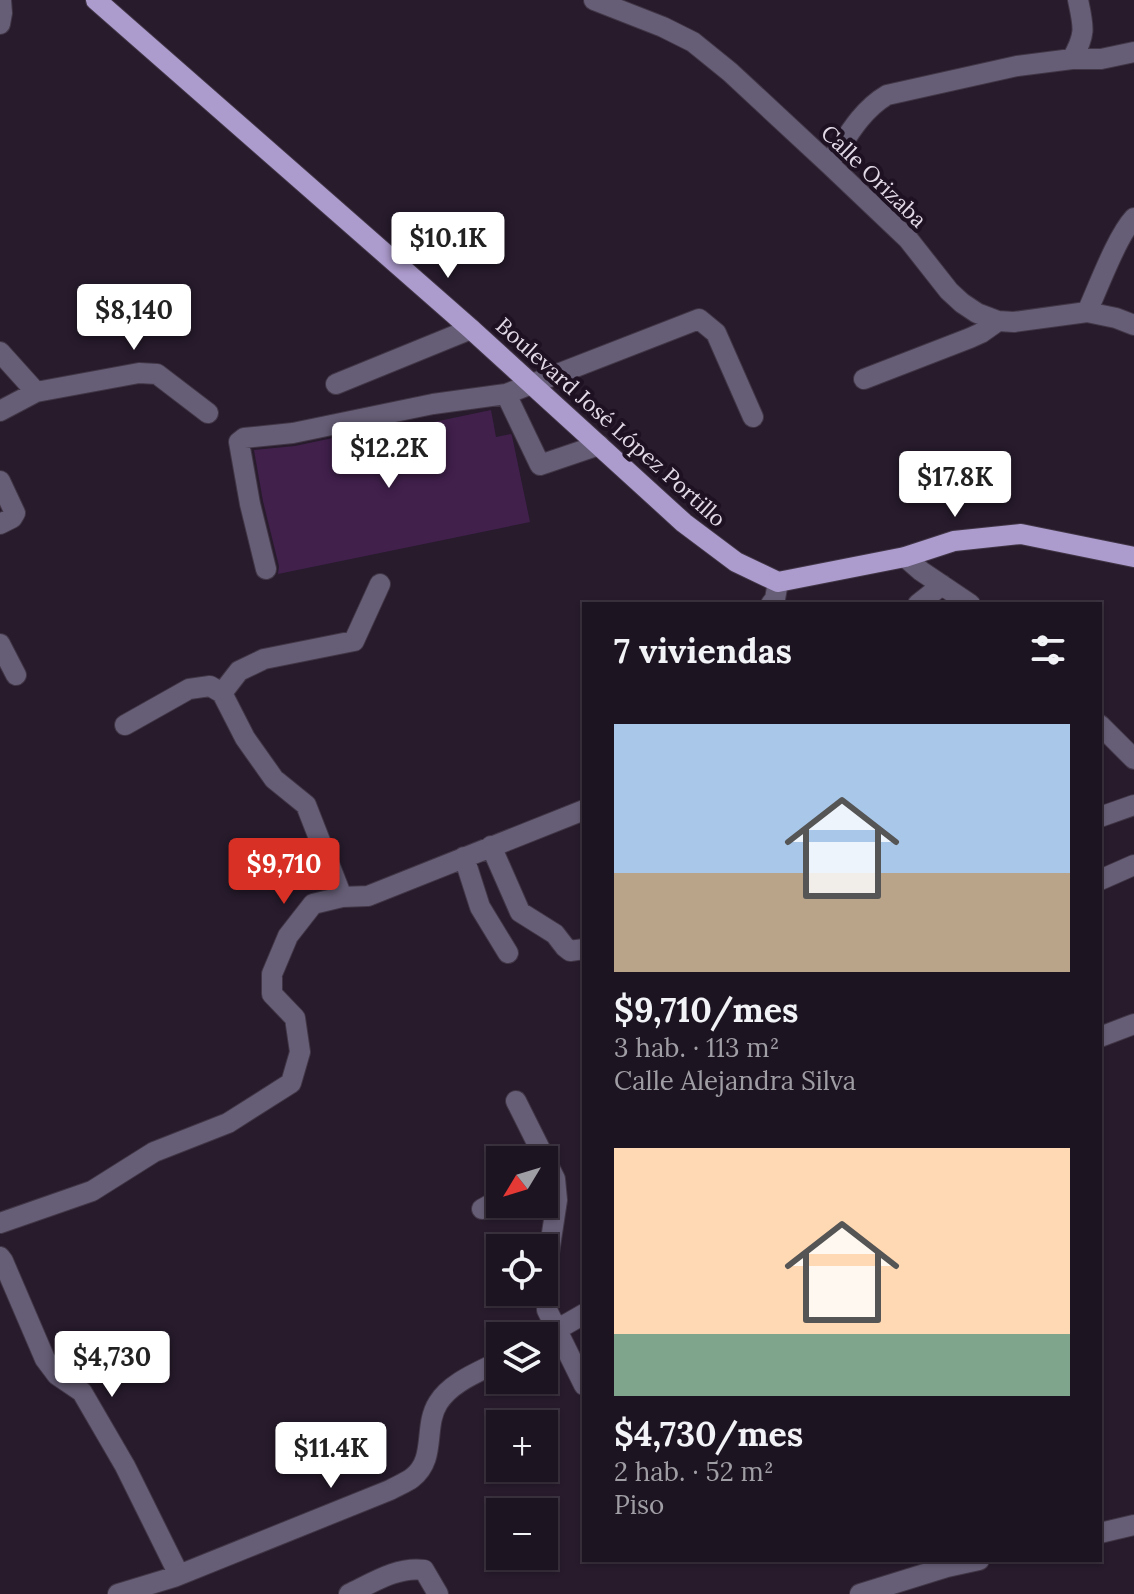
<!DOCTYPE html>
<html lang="es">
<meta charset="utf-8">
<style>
body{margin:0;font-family:Lora,serif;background:#251d2a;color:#f1f3f6;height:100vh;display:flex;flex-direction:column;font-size:30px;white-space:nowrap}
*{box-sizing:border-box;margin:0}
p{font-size:26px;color:#a09ea5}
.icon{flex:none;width:44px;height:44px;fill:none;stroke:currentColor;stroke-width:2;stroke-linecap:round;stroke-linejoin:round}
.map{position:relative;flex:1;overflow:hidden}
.side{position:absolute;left:582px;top:602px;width:520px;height:960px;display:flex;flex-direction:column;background:#1d1421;border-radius:0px;box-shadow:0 2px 6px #0004,0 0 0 2px #3b333f}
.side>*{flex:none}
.needle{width:52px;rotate:232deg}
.buttons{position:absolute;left:486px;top:1146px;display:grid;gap:16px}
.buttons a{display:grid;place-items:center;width:72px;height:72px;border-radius:0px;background:#1d1421;box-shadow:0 2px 6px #0004,0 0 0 2px #3b333f;font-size:40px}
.price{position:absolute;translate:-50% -68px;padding:0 18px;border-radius:8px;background:#fff;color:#222;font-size:26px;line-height:52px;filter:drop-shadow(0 2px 4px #0008)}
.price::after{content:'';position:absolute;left:50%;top:48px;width:24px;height:18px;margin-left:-12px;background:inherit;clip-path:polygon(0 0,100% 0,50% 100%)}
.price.selected{background:#d93025;color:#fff}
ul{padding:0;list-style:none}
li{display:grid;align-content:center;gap:16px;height:424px;padding:0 32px}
li span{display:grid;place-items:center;height:248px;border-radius:0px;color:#555}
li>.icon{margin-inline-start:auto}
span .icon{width:144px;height:144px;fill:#fffc;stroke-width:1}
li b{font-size:34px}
h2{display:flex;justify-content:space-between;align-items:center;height:96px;padding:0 32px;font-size:34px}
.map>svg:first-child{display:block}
.building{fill:#41204c}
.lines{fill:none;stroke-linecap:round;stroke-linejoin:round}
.minor-casing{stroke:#413646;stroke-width:22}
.major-casing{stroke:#413646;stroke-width:22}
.minor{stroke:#665e76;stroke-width:20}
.major{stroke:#ac9bcd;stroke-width:20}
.labels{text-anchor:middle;stroke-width:8;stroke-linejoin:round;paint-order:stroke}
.street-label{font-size:22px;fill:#e2dae6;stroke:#1e1122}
</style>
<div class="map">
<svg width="1134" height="1594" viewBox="0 0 1134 1594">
<rect width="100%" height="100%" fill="#271b2c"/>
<path class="building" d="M491 410 496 437 511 434 512 436 530 522 278 574 279 566 263 501 254 450 295 446 371 430 372 435Z"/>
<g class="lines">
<defs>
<path id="minor" d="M594 0 663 27 693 42 730 72 829 164 908 239 949 291 962 303 977 313 998 321 1014 322 1087 312 1116 318 1134 325
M0 24 2 13 1 0
M1072 59C1086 34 1084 28 1078 0
M829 164C846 139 860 111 887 95L1017 66 1072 59H1101L1134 52
M1087 312C1098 288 1117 236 1134 218
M0 352 36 392
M864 379 970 338 981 333 998 321
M336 384 471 329
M0 411 36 392 139 373 157 374 208 413
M599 445 540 465 506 394 699 319 716 333 753 417
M0 481 15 513 12 518 0 524
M905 557 921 571 970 604
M266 569 250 504 239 442 244 438 293 433 433 404 506 394
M771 604 775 599 778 582
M918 604 942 585
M0 644 16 675
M222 693 239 671 264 659 354 641 380 584
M1100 725 1134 759
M1100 817 1134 805
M491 846 520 912 555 934 565 947 570 951 584 949
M464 857 480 907 508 953
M1100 880 1134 865
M342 897 368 896 584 810
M1100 1037 1134 1024
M516 1101 555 1179 557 1200 546 1273 547 1310 584 1385
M482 1209 500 1199
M0 1223 92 1191 154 1152 228 1123 291 1083 300 1052 295 1018 272 994V974L288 936 313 904 342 897 306 805 274 779 245 738 222 693 210 686 189 689 125 725
M0 1257 3 1261 45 1359 57 1375 82 1392 125 1466 179 1575
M544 1337 584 1314
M1100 1533 1134 1525
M118 1594 174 1577 390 1490C397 1486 405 1483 412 1478 437 1459 423 1427 438 1403 451 1382 479 1372 500 1361
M349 1594C372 1583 398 1566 424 1570L438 1594
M860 1594 947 1567 979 1560"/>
<path id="major" d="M96 0 471 329 684 523 736 562 778 582 905 557 954 541 1021 534 1134 557"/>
</defs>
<use href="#minor" class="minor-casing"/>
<use href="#major" class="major-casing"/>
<use href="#minor" class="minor"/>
<use href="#major" class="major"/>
</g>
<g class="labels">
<g class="street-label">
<text transform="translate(874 176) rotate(44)" y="8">Calle Orizaba</text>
<text transform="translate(611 422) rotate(42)" y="8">Boulevard José López Portillo</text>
</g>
</g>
</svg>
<div class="buttons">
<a><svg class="needle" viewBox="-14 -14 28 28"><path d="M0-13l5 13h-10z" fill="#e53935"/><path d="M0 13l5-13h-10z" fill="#a09ea5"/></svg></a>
<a><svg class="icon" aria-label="locate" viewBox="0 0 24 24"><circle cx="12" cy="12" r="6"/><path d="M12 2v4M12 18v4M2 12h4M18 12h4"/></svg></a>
<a><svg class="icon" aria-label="layers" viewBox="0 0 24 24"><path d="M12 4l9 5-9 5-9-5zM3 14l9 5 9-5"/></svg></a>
<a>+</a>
<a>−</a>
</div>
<b class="price" style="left:448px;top:280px">$10.1K</b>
<b class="price" style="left:134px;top:352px">$8,140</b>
<b class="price" style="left:389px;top:490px">$12.2K</b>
<b class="price" style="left:955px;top:519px">$17.8K</b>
<b class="price selected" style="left:284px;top:906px">$9,710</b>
<b class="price" style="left:112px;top:1399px">$4,730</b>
<b class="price" style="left:331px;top:1490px">$11.4K</b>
<section class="side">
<h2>7 viviendas<svg class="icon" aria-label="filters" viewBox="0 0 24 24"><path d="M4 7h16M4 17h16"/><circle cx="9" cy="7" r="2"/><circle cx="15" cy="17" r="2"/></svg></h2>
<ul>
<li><span style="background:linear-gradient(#a9c7e8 60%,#b9a48a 0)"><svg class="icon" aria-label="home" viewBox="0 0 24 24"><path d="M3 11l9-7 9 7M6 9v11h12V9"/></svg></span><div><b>$9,710/mes</b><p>3 hab. · 113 m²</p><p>Calle Alejandra Silva</p></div></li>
<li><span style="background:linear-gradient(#ffd9b3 75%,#7fa58c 0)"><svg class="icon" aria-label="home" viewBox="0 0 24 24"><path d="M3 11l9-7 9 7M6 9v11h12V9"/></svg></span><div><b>$4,730/mes</b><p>2 hab. · 52 m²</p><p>Piso</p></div></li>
</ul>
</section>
</div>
